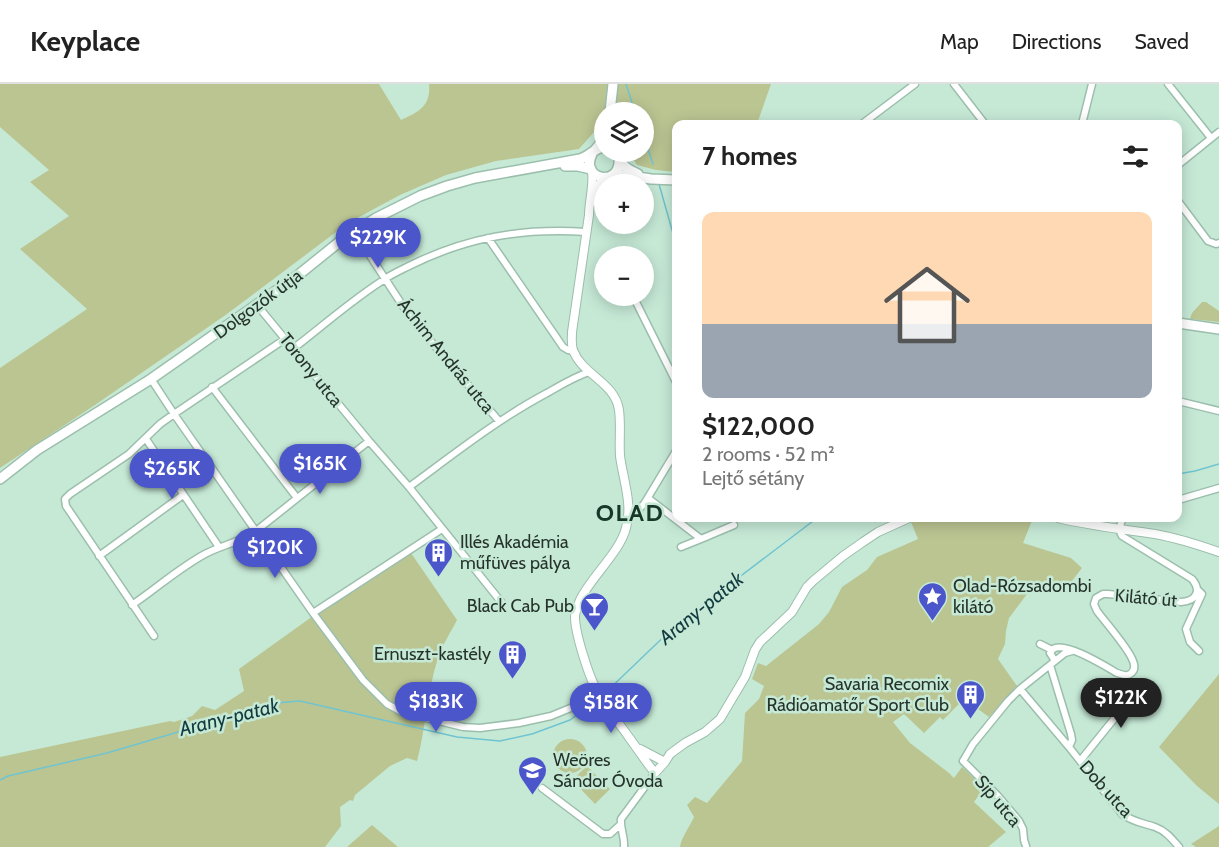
<!DOCTYPE html>
<meta charset="utf-8">
<style>
body{margin:0;font-family:Cabin,sans-serif;background:#f2f2f2;color:#222;height:100vh;display:flex;flex-direction:column;font-size:22px;white-space:nowrap}
*{box-sizing:border-box;margin:0}
p{font-size:20px;color:#767676}
.icon{flex:none;width:33px;height:33px;fill:none;stroke:currentColor;stroke-width:2;stroke-linecap:round;stroke-linejoin:round}
.map{position:relative;flex:1;overflow:hidden}
.side{position:absolute;left:672px;top:36px;width:510px;height:402px;display:flex;flex-direction:column;background:#fff;border-radius:12px;box-shadow:0 3px 15px #0003}
.side>*{flex:none}
.buttons{position:absolute;left:594px;top:18px;display:grid;gap:12px}
.buttons a{display:grid;place-items:center;width:60px;height:60px;border-radius:50%;background:#fff;box-shadow:0 3px 15px #0003;font-size:30px}
.price{position:absolute;translate:-50% -51px;padding:0 14px;border-radius:21px;background:#4c56cb;color:#fff;font-size:20px;line-height:39px;filter:drop-shadow(0 2px 3px #0008)}
.price::after{content:'';position:absolute;left:50%;top:36px;width:18px;height:14px;margin-left:-9px;background:inherit;clip-path:polygon(0 0,100% 0,50% 100%)}
.price.current{background:#222;color:#fff}
ul{padding:0;list-style:none}
li{display:grid;align-content:center;gap:12px;height:318px;padding:0 30px}
li+li{border-top:2px solid #e0e0e0}
li span{display:grid;place-items:center;height:186px;border-radius:12px;color:#555}
li>.icon{margin-inline-start:auto}
span .icon{width:108px;height:108px;fill:#fffc;stroke-width:1}
li b{font-size:26px}
h2{display:flex;justify-content:space-between;align-items:center;height:72px;padding:0 30px;font-size:26px}
header{display:flex;align-items:center;gap:36px;box-sizing:border-box;height:84px;padding:0 30px;background:#fff;border-bottom:2px solid #e0e0e0}
header strong{font-size:28px}
nav{display:flex;gap:33px;margin-inline-start:auto;font-size:21px}
.map>svg:first-child{display:block}
.green{fill:#bbc592}
.lines{fill:none;stroke-linecap:round;stroke-linejoin:round}
.stream{stroke:#70c4d0;stroke-width:1.5}
.minor-casing{stroke:#9cbfad;stroke-width:9}
.tertiary-casing{stroke:#9cbfad;stroke-width:10}
.secondary-casing{stroke:#9cbfad;stroke-width:12}
.minor{stroke:#fff;stroke-width:6}
.tertiary{stroke:#fff;stroke-width:8}
.secondary{stroke:#fff;stroke-width:9}
.labels{text-anchor:middle;stroke-width:5;stroke-linejoin:round;paint-order:stroke}
.street-label{font-size:18px;fill:#25332b;stroke:#c6e9d6}
.poi-label{font-size:18px;fill:#25332b;stroke:#c6e9d6;text-anchor:start}
.water-label{font-size:20px;font-style:italic;fill:#123b40;stroke:#c6e9d6}
.district-label{font-size:24px;font-weight:bold;letter-spacing:1.5px;fill:#183729;stroke:#c6e9d6}
</style>
<header>
<strong>Keyplace</strong>
<nav><a>Map</a><a>Directions</a><a>Saved</a></nav>
</header>
<div class="map">
<svg width="1219" height="763" viewBox="0 0 1219 763">
<rect width="100%" height="100%" fill="#c6e9d6"/>
<path class="green" d="M0 0H379L401 36C419 28 431 22 429 0H771L757 40H676V88L656 86 637 81 629 68H644V28H604V49L595 47 579 65 496 77 446 91 400 111 348 139 227 230 95 321 0 384V284L87 225 20 165 69 132 30 98 49 86 0 43Z
M1202 218H1206L1219 227V238L1190 235 1192 229Z
M920 434H935L937 438 948 434H1033L1023 459 1071 474 1082 484 1068 502 1050 497 1044 507 1030 506 1009 534 1006 547 1005 560 998 575 1017 602 989 633 964 615 943 636 940 633 924 649 904 630 893 638 910 659 949 689 954 694 962 683 984 704 974 718 1006 748 988 763H680C681 754 690 742 694 733L687 721 695 713 707 719 742 677 745 629 759 615 764 602 752 595 758 579 766 582 819 540 829 528 842 503 867 486 877 473 918 455 911 438Z
M411 469 457 536C451 548 442 561 438 574 427 608 426 644 417 677L407 674 390 682 355 711 353 717 350 716 340 723 341 742 325 763H0V673L170 637 174 638 192 632 202 622 215 626 244 607 239 585 313 532Z
M1219 590V720L1197 702 1159 663Z
M553 672a17 17 0 1 1 34 0a17 17 0 1 1-34 0Z
M587 682 610 705 595 720 572 696Z
M372 741 398 763H347Z
M1219 742V763H1196L1191 760Z"/>
<g class="lines">
<path class="stream" d="M626 0 635 28
M644 53 653 80
M659 100 676 160
M1178 390 1195 387 1219 380
M602 612 675 542 817 434
M0 696 8 692 107 669 276 619 300 617 457 653 500 657 532 650 570 636 598 615"/>
<defs>
<path id="minor" d="M954 0 985 40
M1168 0 1211 54
M862 40 915 0
M1082 40 1092 0
M1178 81 1219 48
M1178 117 1208 157 1216 160 1219 159
M354 147 410 233 499 337
M488 154 563 263 568 266 574 267
M633 212 676 298
M257 221 369 357 409 403 502 519
M294 264C324 241 353 215 385 195 392 190 401 186 409 182 467 153 522 144 586 148
M151 295 174 330 313 529 363 596 387 620 402 628 463 643 480 644 519 639 551 632 573 623 585 615 595 603
M212 303 297 414
M1178 317 1219 327
M146 355 219 463
M409 403C454 370 498 335 547 309 561 301 574 293 589 288
M648 414 701 455 734 441
M1178 416 1219 404
M628 425H639L644 420 676 367
M681 463 701 455
M99 472 183 411
M1197 505 1202 510 1186 545 1190 558 1199 567
M132 521C157 504 179 484 205 470 222 461 241 458 256 447L369 357
M313 529 442 445
M154 552 66 422 65 415 70 410 129 370 160 340 174 330 285 255
M1040 560 1052 566
M1055 577 1050 569C1051 568 1052 566 1053 565 1065 557 1105 582 1117 589 1121 590 1126 593 1130 590 1135 587 1135 582 1133 577 1129 565 1106 539 1097 527L1094 520 1096 514 1103 510H1108L1181 518C1196 517 1202 507 1192 495L1122 452C1118 446 1120 440 1123 434
M1050 581 1071 650 1072 656 1069 663
M1020 605 1069 663 1122 730C1133 738 1143 739 1155 743 1166 747 1172 755 1179 763
M1080 677 1143 599
M542 704 603 750H610L620 741
M1026 762 1024 756 1023 745 1019 737 997 711 963 677 973 660 1008 617 1020 605 1065 569 1072 567
M624 763C625 753 620 745 621 735L655 689"/>
<path id="tertiary" d="M592 88C594 102 589 117 589 131L572 248C572 254 571 260 573 266 582 291 615 298 619 326 621 341 619 357 620 372 623 395 633 421 626 444 620 468 591 493 580 516 578 522 575 527 575 533 575 549 588 589 595 603 603 621 617 636 628 652 637 664 645 677 655 689L665 678 670 670 685 659 705 648 720 635 745 593 755 566 760 558 792 528 807 503 813 497 843 472 863 458 878 448 909 434
M593 118 599 101 605 93
M1058 434C1090 442 1123 445 1155 450 1177 454 1199 461 1219 468
M640 665 665 678"/>
<path id="secondary" d="M610 28 613 0
M595 66 600 60 604 46
M615 68C625 81 620 82 638 90
M592 70C579 96 621 104 619 75
M565 82H578L591 85
M613 91H624L651 95 676 96
M1178 239 1219 245
M0 395 37 366 151 295 191 267 297 192 343 155 376 134 420 112 447 102 475 94 580 75C589 72 595 64 604 63"/>
</defs>
<use href="#minor" class="minor-casing"/>
<use href="#tertiary" class="tertiary-casing"/>
<use href="#secondary" class="secondary-casing"/>
<use href="#minor" class="minor"/>
<use href="#tertiary" class="tertiary"/>
<use href="#secondary" class="secondary"/>
</g>
<defs>
<symbol id="building-pin" viewBox="-11 -11 22 30"><path d="M0 17L-7.5 6A9.5 9.5 0 1 1 7.5 6Z" fill="#4c56cb" stroke="#c6e9d6"/><path d="M-4-6H4V6H1V3H-1V6H-4ZM-2.5-4.3h1.7v1.8h-1.7ZM.8-4.3h1.7v1.8H.8ZM-2.5-1h1.7V.8h-1.7ZM.8-1h1.7V.8H.8Z" fill="#fff"/></symbol>
<symbol id="sight-pin" viewBox="-11 -11 22 30"><path d="M0 17L-7.5 6A9.5 9.5 0 1 1 7.5 6Z" fill="#4c56cb" stroke="#c6e9d6"/><path d="M0-6L1.8-2.2L6-1.7L2.9 1.2L3.7 5.4L0 3.3L-3.7 5.4L-2.9 1.2L-6-1.7L-1.8-2.2Z" fill="#fff"/></symbol>
<symbol id="bar-pin" viewBox="-11 -11 22 30"><path d="M0 17L-7.5 6A9.5 9.5 0 1 1 7.5 6Z" fill="#4c56cb" stroke="#c6e9d6"/><path d="M-6-5H6L.8 .8V4.5H3.5V6h-7V4.5H-.8V.8Z" fill="#fff"/></symbol>
<symbol id="school-pin" viewBox="-11 -11 22 30"><path d="M0 17L-7.5 6A9.5 9.5 0 1 1 7.5 6Z" fill="#4c56cb" stroke="#c6e9d6"/><path d="M0-5L7-2L0 1L-7-2ZM-4 1L0 2.5L4 1V4Q0 6-4 4Z" fill="#fff"/></symbol>
</defs>
<g fill-rule="evenodd">
<use href="#building-pin" x="422" y="452" width="33" height="45"/>
<use href="#sight-pin" x="916" y="496" width="33" height="45"/>
<use href="#bar-pin" x="578" y="506" width="33" height="45"/>
<use href="#building-pin" x="496" y="554" width="33" height="45"/>
<use href="#building-pin" x="954" y="594" width="33" height="45"/>
<use href="#school-pin" x="516" y="670" width="33" height="45"/>
</g>
<g class="labels">
<g class="street-label">
<text transform="translate(258 220) rotate(-36)" y="6">Dolgozók útja</text>
<text transform="translate(446 272) rotate(51)" y="6">Áchim András utca</text>
<text transform="translate(311 286) rotate(51)" y="6">Torony utca</text>
<text transform="translate(1146 514) rotate(5)" y="6">Kilátó út</text>
<text transform="translate(1106 705) rotate(48)" y="6">Dob utca</text>
<text transform="translate(998 717) rotate(50)" y="6">Síp utca</text>
</g>
<g class="poi-label">
<text x="460" y="464">Illés Akadémia<tspan x="460" dy="21">műfüves pálya</tspan></text>
<text x="953" y="508">Olad-Rózsadombi<tspan x="953" dy="21">kilátó</tspan></text>
<text x="574" y="528" text-anchor="end">Black Cab Pub</text>
<text x="491" y="576" text-anchor="end">Ernuszt-kastély</text>
<text x="949" y="606" text-anchor="end">Savaria Recomix<tspan x="949" dy="21">Rádióamatőr Sport Club</tspan></text>
<text x="553" y="682">Weöres<tspan x="553" dy="21">Sándor Óvoda</tspan></text>
</g>
<g class="water-label">
<text transform="translate(701 524) rotate(-39)" y="7">Arany-patak</text>
<text transform="translate(229 633) rotate(-14)" y="7">Arany-patak</text>
</g>
<g class="district-label">
<text x="630" y="437">OLAD</text>
</g>
</g>
</svg>
<div class="buttons">
<a><svg class="icon" aria-label="layers" viewBox="0 0 24 24"><path d="M12 4l9 5-9 5-9-5zM3 14l9 5 9-5"/></svg></a>
<a>+</a>
<a>−</a>
</div>
<b class="price" style="left:378px;top:185px">$229K</b>
<b class="price" style="left:320px;top:411px">$165K</b>
<b class="price" style="left:172px;top:416px">$265K</b>
<b class="price" style="left:275px;top:495px">$120K</b>
<b class="price current" style="left:1121px;top:645px">$122K</b>
<b class="price" style="left:436px;top:649px">$183K</b>
<b class="price" style="left:611px;top:650px">$158K</b>
<section class="side">
<h2>7 homes<svg class="icon" aria-label="filters" viewBox="0 0 24 24"><path d="M4 7h16M4 17h16"/><circle cx="9" cy="7" r="2"/><circle cx="15" cy="17" r="2"/></svg></h2>
<ul>
<li><span style="background:linear-gradient(#ffd9b3 60%,#9aa5b1 0)"><svg class="icon" aria-label="home" viewBox="0 0 24 24"><path d="M3 11l9-7 9 7M6 9v11h12V9"/></svg></span><div><b>$122,000</b><p>2 rooms · 52 m²</p><p>Lejtő sétány</p></div></li>
</ul>
</section>
</div>
